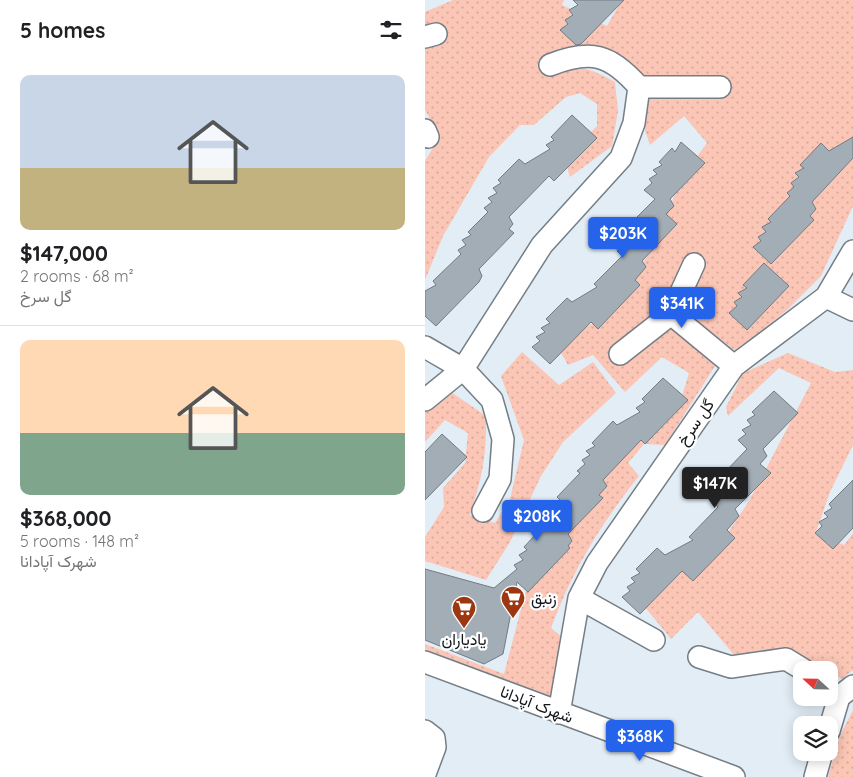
<!DOCTYPE html>
<meta charset="utf-8">
<style>
body{margin:0;font-family:Quicksand,Vazirmatn,sans-serif;background:#f6f6f6;color:#202124;height:100vh;display:flex;flex-direction:column;font-size:19px;white-space:nowrap}
*{box-sizing:border-box;margin:0}
p{font-size:16px;color:#757577}
.icon{flex:none;width:28px;height:28px;fill:none;stroke:currentColor;stroke-width:2;stroke-linecap:round;stroke-linejoin:round}
.map{position:relative;flex:1;overflow:hidden}
.drawer{display:flex;flex-direction:column;background:#fff;width:425px}
.drawer>*{flex:none}
.needle{width:32px;rotate:292deg}
.fabs{position:absolute;left:368px;top:661px;display:grid;gap:10px}
.fabs a{display:grid;place-items:center;width:45px;height:45px;border-radius:10px;background:#fff;box-shadow:0 2px 12px #0003;font-size:25px}
.price{position:absolute;translate:-50% -42px;padding:0 11px;border-radius:5px;background:#2563eb;color:#fff;font-size:16px;line-height:32px;filter:drop-shadow(0 1px 2px #0008)}
.price::after{content:'';position:absolute;left:50%;top:30px;width:15px;height:11px;margin-left:-8px;background:inherit;clip-path:polygon(0 0,100% 0,50% 100%)}
.price.selected{background:#222;color:#fff}
ul{padding:0;list-style:none}
li{display:grid;align-content:center;gap:10px;height:265px;padding:0 20px}
li+li{border-top:1px solid #e0e0e0}
li span{display:grid;place-items:center;height:155px;border-radius:10px;color:#555}
li>.icon{margin-inline-start:auto}
span .icon{width:90px;height:90px;fill:#fffc;stroke-width:1}
li b{font-size:21px}
h2{display:flex;justify-content:space-between;align-items:center;height:60px;padding:0 20px;font-size:21px}
main{display:flex;flex:1;min-height:0}
.map>svg:first-child{display:block}
.grass{fill:url(#grass-dots)}
.building{fill:#a3adb6;stroke:#717b83}
.lines{fill:none;stroke-linecap:round;stroke-linejoin:round}
.minor-casing{stroke:#747e86;stroke-width:24}
.minor{stroke:#fff;stroke-width:21}
.labels{text-anchor:middle;stroke-width:4.5;stroke-linejoin:round;paint-order:stroke}
.street-label{font-size:16px;fill:#131619;stroke:#fff}
.poi-label{font-size:16px;fill:#131619;stroke:#fff;text-anchor:start}
</style>
<main>
<section class="drawer">
<h2>5 homes<svg class="icon" aria-label="filters" viewBox="0 0 24 24"><path d="M4 7h16M4 17h16"/><circle cx="9" cy="7" r="2"/><circle cx="15" cy="17" r="2"/></svg></h2>
<ul>
<li><span style="background:linear-gradient(#c9d6e8 60%,#c2b280 0)"><svg class="icon" aria-label="home" viewBox="0 0 24 24"><path d="M3 11l9-7 9 7M6 9v11h12V9"/></svg></span><div><b>$147,000</b><p>2 rooms · 68 m²</p><p>گل سرخ</p></div></li>
<li><span style="background:linear-gradient(#ffd9b3 60%,#7fa58c 0)"><svg class="icon" aria-label="home" viewBox="0 0 24 24"><path d="M3 11l9-7 9 7M6 9v11h12V9"/></svg></span><div><b>$368,000</b><p>5 rooms · 148 m²</p><p>شهرک آپادانا</p></div></li>
</ul>
</section>
<div class="map">
<svg width="428" height="777" viewBox="0 0 428 777">
<defs>
<pattern id="grass-dots" width="8" height="8" patternUnits="userSpaceOnUse" patternTransform="scale(1.25)"><rect width="8" height="8" fill="#fbc6b5"/><path d="M2 2h.1M6 6h.1" fill="none" stroke="#d6a99b" stroke-width="1.8" stroke-linecap="round"/></pattern>
</defs>
<rect width="100%" height="100%" fill="#e2edf6"/>
<path class="grass" d="M28 0H139L137 5 182 26 197 0H428V206L396 276 361 311 311 351 258 312 239 307 184 352 194 367 245 327 290 366 240 445 219 444 203 463 214 476C175 525 148 569 126 628L138 638 129 700 0 649V644L79 674 101 590 131 556 184 457 257 396 264 373 237 357 200 392 168 355 143 365 130 342 185 315 203 283 229 247 230 231 246 206 253 182 282 143 259 116 225 145 219 127 224 99H296L305 81 216 79 190 57 145 48 113 63 119 74C152 65 160 65 190 82L193 111 187 146 145 177 140 159 172 126V104L155 93 141 97 109 125H95L64 157 18 236 0 280V161L15 136 0 110V48L17 45 21 33 0 28V12Z
M97 352 134 385 168 362 191 393 138 442 116 476 85 542 61 580 0 561V537L19 507 18 488 40 463 43 433 20 420 0 442V410L26 392 61 416C62 455 57 478 45 515L70 523 85 499 99 440 76 376Z
M363 353 410 372 428 370V445L405 492 391 532 419 545 428 533V670L417 679 358 647 310 656 273 612 246 639 215 601 298 540 324 501 386 383 354 368 303 416 301 407 318 373Z
M428 710V777H403L415 736Z"/>
<path class="building" d="M148 0H199L156 44 151 45 135 30 143 24 140 20 148 15 144 10 153 5Z
M147 115 172 138 129 181 124 176 84 217 88 224 84 229 89 233 54 269 57 276 54 282 11 326 0 316V291L11 285 8 281 36 254 33 250 41 245 37 240 46 235 43 232 63 212 59 208 67 202 63 198 72 193 68 188 76 183 73 180 94 159 100 164 125 149 121 145 129 140 126 137Z
M428 137V158L387 202 391 209 385 216 389 220 346 264 328 247 336 241 333 237 341 232 337 227 346 222 343 219 365 196 362 193 369 187 366 183 374 177 370 173 379 168 375 165 396 143 404 151Z
M256 142 280 163 245 199 249 206 241 214 252 224 217 261 221 267 210 280 215 285 173 329 166 322 125 364 107 347 115 341 111 337 120 332 116 328 125 323 121 319 142 298 147 302 172 287 169 284 197 256 192 251 200 245 196 241 205 236 201 232 209 226 206 223 230 199 219 190 227 183 224 179 232 174 228 170 237 165 234 162 247 148 250 152Z
M339 263 364 286 322 330 304 313 312 306 309 302 317 297 313 293 322 288 318 285Z
M238 378 263 400 220 444 216 440 178 480 182 486 174 495 178 498 143 534 147 541 143 546 145 548 103 592 92 582 78 654 59 664 0 640V569L69 588 92 569 89 565 98 560 94 555 102 550 99 547 125 519 122 515 131 510 127 505 135 500 132 497 155 473 152 471 160 464 157 460 165 455 161 451 170 446 167 443 188 421 192 425 215 412 211 408 220 402 217 399Z
M349 391 373 413 338 449 342 456 335 464 346 473 310 509 314 516 302 530 310 538 268 581 257 571 215 614 197 597 205 591 202 587 210 582 206 578 215 573 211 569 232 548 240 555 268 540 264 537 293 507 285 500 293 494 289 490 298 484 294 480 303 475 300 472 322 449 313 440 321 434 317 430 326 425 322 420 330 415 327 412Z
M17 434 42 457 0 500V452Z
M428 480V528L408 549 390 533 397 526 394 522 403 517 399 513 407 508 404 504Z"/>
<g class="lines">
<defs>
<path id="minor" d="M0 37 11 34
M125 65C166 49 185 54 214 87H295
M0 130 3 137
M401 297 428 310
M246 314 309 366
M0 347 38 369 67 400 78 439 75 479 58 511
M195 354 246 314 269 264
M0 400 38 369 117 245 196 158 209 123 214 87
M154 598 229 640
M274 657 306 667 361 659 379 670
M0 662 309 777
M134 713 154 598 172 563 309 366 401 297 428 251
M0 731 9 738 10 747 0 774
M404 731 414 697 428 686
M390 777 397 752"/>
</defs>
<use href="#minor" class="minor-casing"/>
<use href="#minor" class="minor"/>
</g>
<defs>
<symbol id="supermarket-pin" viewBox="-11 -11 22 30"><path d="M0 17L-7.5 6A9.5 9.5 0 1 1 7.5 6Z" fill="#9d3711" stroke="#fff"/><path d="M-6-5.5h2.5l.6 2H6L4.5 2H-2.5L-4.4-4H-6ZM-1.5 3.2a1.3 1.3 0 1 0 .1 0ZM3 3.2a1.3 1.3 0 1 0 .1 0Z" fill="#fff"/></symbol>
</defs>
<g fill-rule="evenodd">
<use href="#supermarket-pin" x="74" y="584" width="28" height="38"/>
<use href="#supermarket-pin" x="25" y="594" width="28" height="38"/>
</g>
<g class="labels">
<g class="street-label">
<text transform="translate(270 422) rotate(-55)" y="6">گل سرخ</text>
<text transform="translate(112 704) rotate(21)" y="6">شهرک آپادانا</text>
</g>
<g class="poi-label">
<text x="106" y="604">زنبق</text>
<text x="39" y="645" text-anchor="middle">یادیاران</text>
</g>
</g>
</svg>
<div class="fabs">
<a><svg class="needle" viewBox="-14 -14 28 28"><path d="M0-13l5 13h-10z" fill="#e53935"/><path d="M0 13l5-13h-10z" fill="#757577"/></svg></a>
<a><svg class="icon" aria-label="layers" viewBox="0 0 24 24"><path d="M12 4l9 5-9 5-9-5zM3 14l9 5 9-5"/></svg></a>
</div>
<b class="price" style="left:198px;top:259px">$203K</b>
<b class="price" style="left:257px;top:329px">$341K</b>
<b class="price selected" style="left:290px;top:509px">$147K</b>
<b class="price" style="left:112px;top:542px">$208K</b>
<b class="price" style="left:215px;top:762px">$368K</b>
</div>
</main>
